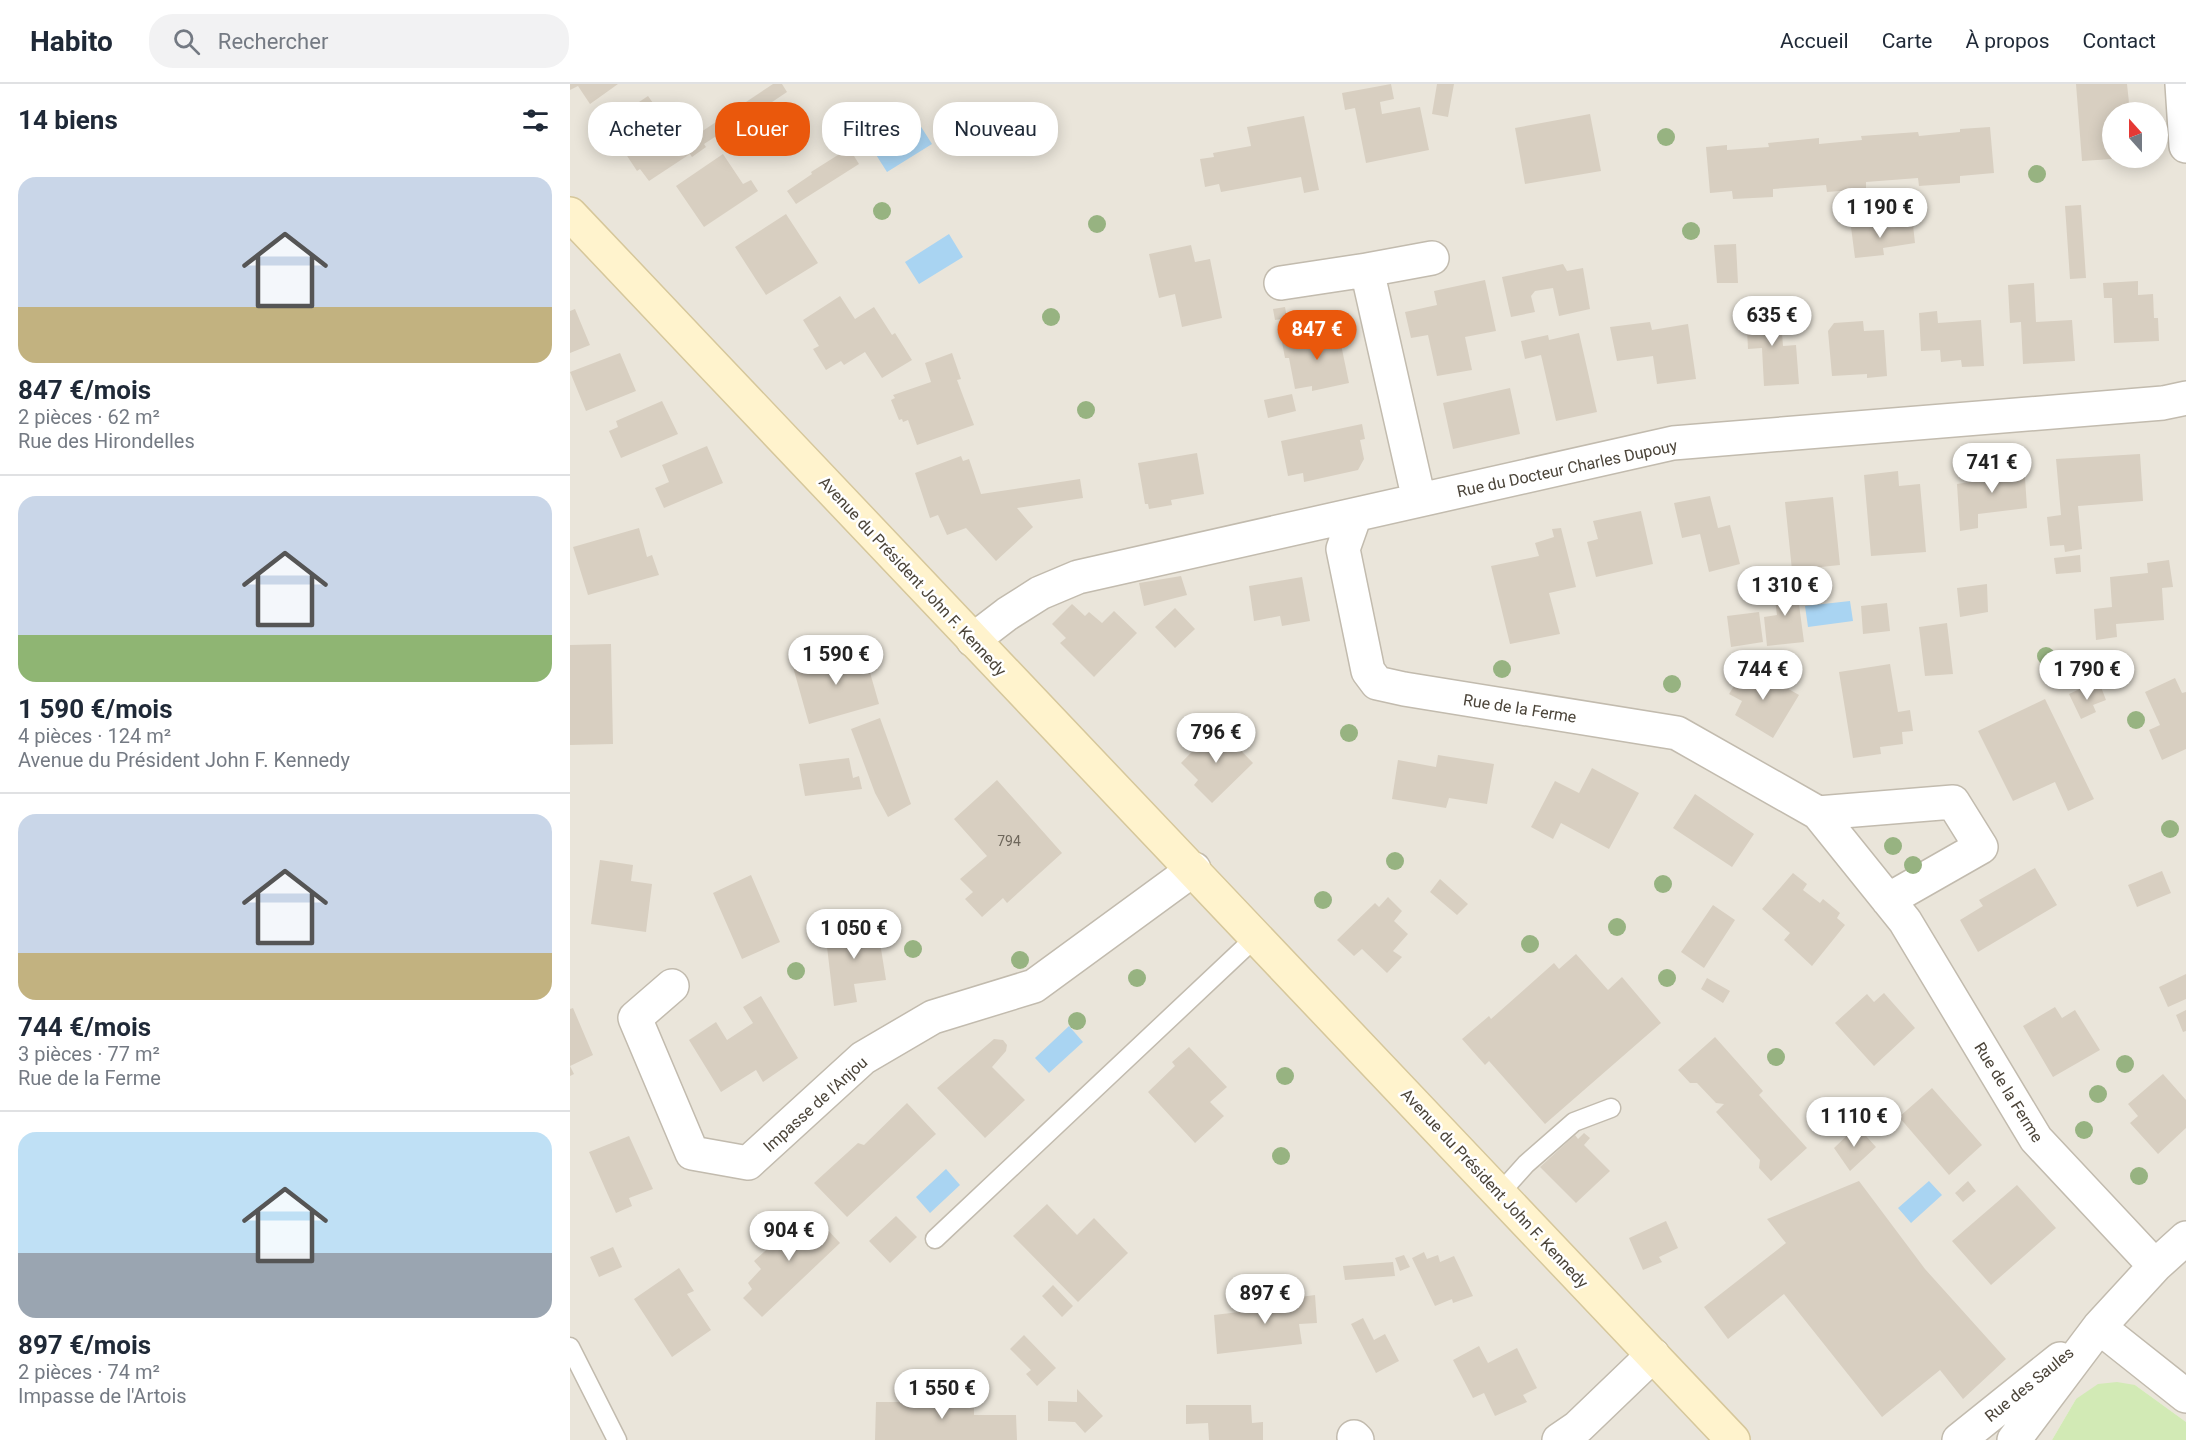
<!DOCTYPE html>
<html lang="fr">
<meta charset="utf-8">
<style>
body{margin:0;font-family:Roboto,sans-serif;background:#f2f2f3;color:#1f2937;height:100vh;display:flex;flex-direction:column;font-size:22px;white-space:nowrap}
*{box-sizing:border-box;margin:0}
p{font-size:20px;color:#747a83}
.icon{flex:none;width:33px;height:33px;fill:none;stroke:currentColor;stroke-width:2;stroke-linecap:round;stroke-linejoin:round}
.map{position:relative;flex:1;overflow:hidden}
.panel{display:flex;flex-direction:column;background:#fff;width:570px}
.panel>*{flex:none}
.top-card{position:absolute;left:18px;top:18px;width:570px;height:54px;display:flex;gap:12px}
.needle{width:39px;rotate:339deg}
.buttons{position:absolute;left:1532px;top:18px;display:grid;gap:12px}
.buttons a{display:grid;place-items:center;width:66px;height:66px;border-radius:50%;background:#fff;box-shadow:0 3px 15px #0003;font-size:30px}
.price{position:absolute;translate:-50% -51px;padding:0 14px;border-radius:21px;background:#fff;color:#222;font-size:20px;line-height:39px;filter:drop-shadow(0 2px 3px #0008)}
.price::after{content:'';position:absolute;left:50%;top:36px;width:18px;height:14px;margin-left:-9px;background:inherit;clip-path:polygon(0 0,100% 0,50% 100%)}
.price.active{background:#ea580c;color:#fff}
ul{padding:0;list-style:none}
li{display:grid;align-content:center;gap:12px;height:318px;padding:0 18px}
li+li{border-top:2px solid #e0e1e3}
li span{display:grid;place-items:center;height:186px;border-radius:18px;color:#555}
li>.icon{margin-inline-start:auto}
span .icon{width:108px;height:108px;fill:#fffc;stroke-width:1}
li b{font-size:26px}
h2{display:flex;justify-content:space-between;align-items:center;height:72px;padding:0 18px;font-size:26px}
.pill{padding:0 21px;border-radius:24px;background:#fff;box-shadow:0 3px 15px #0003;font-size:21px;line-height:54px}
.pill.active{background:#ea580c;color:#fff}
header{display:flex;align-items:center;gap:36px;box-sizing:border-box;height:84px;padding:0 30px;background:#fff;border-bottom:2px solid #e0e1e3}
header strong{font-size:28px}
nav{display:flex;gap:33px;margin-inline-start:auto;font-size:21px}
.search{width:420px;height:54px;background:#f2f2f3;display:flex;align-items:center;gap:15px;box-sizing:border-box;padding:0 21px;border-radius:24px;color:#747a83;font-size:22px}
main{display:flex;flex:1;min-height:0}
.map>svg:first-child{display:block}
.residential{fill:#eae5da;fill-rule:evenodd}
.green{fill:#d2eab5}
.water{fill:#a9d4f2}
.building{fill:#d8cfc1}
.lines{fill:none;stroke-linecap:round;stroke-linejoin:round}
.lane-casing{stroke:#c2bbae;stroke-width:21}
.street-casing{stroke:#c2bbae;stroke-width:36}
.secondary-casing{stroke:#d6c79b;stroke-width:36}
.lane{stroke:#fff;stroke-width:18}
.street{stroke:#fff;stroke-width:33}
.secondary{stroke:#fff3cd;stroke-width:33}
.tree{fill:#97b381}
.labels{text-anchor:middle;stroke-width:5;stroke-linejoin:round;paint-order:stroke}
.number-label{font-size:14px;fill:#6e675b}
.street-label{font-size:16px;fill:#4b4439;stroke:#fff}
</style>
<header>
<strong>Habito</strong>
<div class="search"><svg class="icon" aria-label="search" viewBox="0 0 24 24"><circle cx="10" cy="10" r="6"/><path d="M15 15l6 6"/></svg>Rechercher</div>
<nav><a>Accueil</a><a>Carte</a><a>À propos</a><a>Contact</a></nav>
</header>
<main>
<section class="panel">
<h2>14 biens<svg class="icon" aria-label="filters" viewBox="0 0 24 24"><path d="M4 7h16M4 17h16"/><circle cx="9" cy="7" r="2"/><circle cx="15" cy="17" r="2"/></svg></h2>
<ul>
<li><span style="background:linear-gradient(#c9d6e8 70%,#c2b280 0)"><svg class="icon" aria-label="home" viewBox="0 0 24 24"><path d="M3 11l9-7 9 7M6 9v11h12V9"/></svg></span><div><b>847 €/mois</b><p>2 pièces · 62 m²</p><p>Rue des Hirondelles</p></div></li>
<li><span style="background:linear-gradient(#c9d6e8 75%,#8fb573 0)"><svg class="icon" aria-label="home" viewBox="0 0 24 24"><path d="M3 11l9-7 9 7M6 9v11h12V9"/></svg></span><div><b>1 590 €/mois</b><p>4 pièces · 124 m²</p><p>Avenue du Président John F. Kennedy</p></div></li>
<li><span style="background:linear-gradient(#c9d6e8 75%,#c2b280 0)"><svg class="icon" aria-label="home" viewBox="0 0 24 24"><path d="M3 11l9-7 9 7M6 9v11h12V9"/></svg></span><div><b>744 €/mois</b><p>3 pièces · 77 m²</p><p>Rue de la Ferme</p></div></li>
<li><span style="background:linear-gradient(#bfe0f5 65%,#9aa5b1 0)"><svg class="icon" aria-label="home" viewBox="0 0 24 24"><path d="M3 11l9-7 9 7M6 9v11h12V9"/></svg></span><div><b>897 €/mois</b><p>2 pièces · 74 m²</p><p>Impasse de l'Artois</p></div></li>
</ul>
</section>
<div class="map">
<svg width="1616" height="1356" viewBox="0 0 1616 1356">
<rect width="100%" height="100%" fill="#f6f3ec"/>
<path class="residential" d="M0 0H1616V1338L1565 1301 1506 1315 1482 1356H0ZM1542 28H1587V74H1542Z"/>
<path class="green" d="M1547 1298 1565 1301 1616 1338V1356H1482L1506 1315 1528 1300Z"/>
<path class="water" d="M348 38 362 60 317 88 303 66Z
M379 150 393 173 349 200 335 178Z
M1280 517 1283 537 1238 543 1235 522Z
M499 942 513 958 479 989 465 974Z
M376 1085 390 1101 360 1129 346 1113Z
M1359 1097 1372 1111 1341 1139 1328 1124Z"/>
<path class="building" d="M0 0H48L20 20 8 2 0 6Z
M203 0H212L217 8 175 36 174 34 134 60 136 63 122 73 120 70 79 97 70 85 67 87 36 40 78 12 95 36 110 26 128 50Z
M821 0 824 15 810 18 812 30 850 23 859 66 796 79 785 24 775 26 772 9Z
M867 0H884L878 33 862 30Z
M1506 0H1557L1560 28H1542V75L1512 77Z
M201 29 210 41 186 58 177 45Z
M1020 30 1031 87 955 100 945 44Z
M734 32 749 106 734 109 731 93 651 108 649 100 635 103 630 75 644 73 643 69 681 62 677 43Z
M1420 43 1424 89 1390 92V99L1349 102 1348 94 1296 98V105L1257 108 1256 101 1203 105V113L1163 115 1162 107 1140 109 1136 63 1157 61V66L1199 63 1198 59 1249 54V60L1292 56 1291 52 1348 48 1349 52 1390 48V45Z
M279 64 289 80 226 120 217 107 242 90 241 88Z
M153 70 173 100 181 96 188 107 134 143 106 102Z
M1511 121 1516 194 1500 195 1495 122Z
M216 130 248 179 196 211 165 163Z
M1310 140 1311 145 1343 141 1345 159 1313 164 1314 171 1285 174 1281 143Z
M1166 160 1168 199H1147L1144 161Z
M621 161 625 178 640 175 652 234 612 243 605 210 589 214 579 170Z
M993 180 997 187 1013 184 1020 225 989 232 983 204 965 207 961 212 965 228 941 233 932 193Z
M915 196 926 247 895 253 902 286 867 292 858 251 841 254 835 228 867 221 864 207Z
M1568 197V211L1583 210 1584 234H1588L1589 257 1544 259 1542 214H1534L1533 199Z
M1464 199 1466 238 1502 236 1505 277 1453 280 1451 238 1440 239 1438 201Z
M270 212 285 235 304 223 322 251 325 249 342 276 312 294 295 268 274 281 271 277 256 286 243 265 249 262 233 236Z
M715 223 717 234 705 236 703 225Z
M1210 224 1213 262 1226 261 1229 300 1194 302 1192 264 1178 265 1176 226Z
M5 225 20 261 0 269V227Z
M1367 227 1368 239 1411 236 1414 282 1392 283 1391 276 1371 278 1370 266 1351 267 1349 229Z
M1293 237 1294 247 1314 246 1317 292 1297 294V290L1262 292 1258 247 1264 239Z
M1080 238 1082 246 1118 240 1126 295 1087 300 1083 272 1047 277 1040 243Z
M768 246 779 299 742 307V302L725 305 719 274H715L712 258Z
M1009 249 1027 328 986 337 971 271 955 275 951 257 978 251 979 256Z
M50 269 66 307 16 327 0 288Z
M382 269 391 295 387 296 404 341 347 361 338 336 333 338 332 335 329 336 321 316 325 314 323 311 361 298 355 279Z
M940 304 950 350 883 365 873 319Z
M722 310 726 327 698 334 694 316Z
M92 317 108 350 51 374 39 347 48 343 46 337Z
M792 340 795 355 790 356 794 375 788 386 734 398 733 389 718 392 711 357Z
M137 362 153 399 94 424 85 404 99 398 92 381Z
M627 369 634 410 601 416 602 421 579 425 578 420H575L568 379Z
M1570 370 1573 417 1508 422 1512 465 1495 468 1494 461 1480 462 1477 433 1491 431 1486 375Z
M391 372 393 377 399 375 411 410 510 395 513 414 447 424 463 443 426 477 396 444 377 451 368 431 360 434 345 389Z
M1454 379 1457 424 1408 430V444L1390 447 1387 400 1406 397V385Z
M1328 387 1329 402 1350 400 1356 468 1301 472 1294 391Z
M1140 412 1148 444 1160 441 1170 480 1139 488 1130 450 1112 454 1104 419Z
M1263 413 1270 481 1222 486 1215 418Z
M1071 427 1083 480 1026 493 1017 458 1028 455 1023 437Z
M69 444 77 473 82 471 89 491 18 511 3 463Z
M991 444 1006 503 979 509 990 550 940 560 921 482 969 472 965 459 984 453 982 445Z
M1510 471 1511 488 1486 490 1484 474Z
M1599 476 1603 503 1592 504 1594 536 1546 540 1547 553 1526 556 1524 525 1542 523 1540 493 1578 489 1577 479Z
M611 492 617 511 574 522 569 499Z
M732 493 740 537 712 542 710 532 684 537 679 502Z
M1226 498 1234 558 1197 562 1194 533 1207 531 1203 500Z
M1417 500 1418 528 1390 533 1387 504Z
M1317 519 1320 547 1293 550 1291 522Z
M502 520 515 532 519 528 532 539 544 527 567 549 524 593 490 559 496 554 482 540Z
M605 524 625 545 605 564 585 543Z
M1189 528 1193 558 1161 563 1157 532Z
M1377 539 1383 590 1355 592 1349 543Z
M41 560 43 660 0 661V561Z
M293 564 309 620 239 640 223 583Z
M1320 580 1328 628 1340 626 1343 647 1332 648 1333 660 1310 663 1311 670 1283 674 1269 588Z
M1177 581 1229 611 1203 654 1165 631 1172 617 1159 610Z
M1605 594 1612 609 1616 608V665L1592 676 1579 646 1590 641 1575 608Z
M1514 603 1517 609 1531 603 1536 616 1523 621 1526 628 1511 635 1499 610Z
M1475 615 1524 715 1498 727 1485 698 1443 717 1408 647Z
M310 634 341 720 318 733 305 709 281 645Z
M647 642 683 679 642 719 624 701 628 696 611 679Z
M868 671 924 680 917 720 879 714 876 724 822 715 828 676 866 683Z
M279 674 283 694 289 692 292 705 235 712 229 680Z
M1022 684 1069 709 1039 765 991 739 983 755 961 743 985 697 1009 709Z
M427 696 492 769 437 819 433 814 412 833 395 815 403 808 390 795 417 772 384 735Z
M1125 710 1184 750 1162 783 1103 744Z
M30 776 63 781 61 797 82 800 76 848 21 840Z
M1465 784 1487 821 1408 868 1390 836 1413 822 1409 816Z
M1592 787 1601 809 1567 823 1558 801Z
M1223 789 1237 800 1233 806 1250 819 1253 815 1270 829 1267 834 1275 841 1242 882 1214 856 1220 849 1192 825Z
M181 791 210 858 172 875 143 809Z
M870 795 898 820 887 831 860 808Z
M818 813 832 827 824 837 838 850 823 867 832 873 817 889 792 865 784 872 767 856 805 819 809 823Z
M1143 821 1165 836 1134 884 1111 868Z
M307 840 316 896 284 900 287 918 264 922 255 846Z
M1006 870 1038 906 1052 893 1091 939 975 1040 919 977 915 981 892 955 919 932 921 935 984 879 989 885Z
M1616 890V915L1598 923 1589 903Z
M1137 894 1160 907 1153 919 1131 905Z
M1314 909 1345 944 1304 982 1265 939 1297 910 1304 918Z
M191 912 228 974 193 998 186 986 151 1008 119 956 146 938 157 956 183 939 173 923Z
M1485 923 1492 934 1505 926 1530 966 1483 993 1453 942Z
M3 924 23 971 0 982 4 990 0 992V925Z
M1616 926V947L1613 948 1606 931Z
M1145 953 1193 1007 1189 1011 1237 1064 1201 1097 1189 1084 1190 1076 1146 1028 1154 1020 1146 1019 1127 999H1120L1108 986Z
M424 955 433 956 437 961 436 967 422 983 455 1016 415 1054 367 1004Z
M619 963 657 1003 640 1018 654 1032 625 1059 578 1008 605 982 602 978Z
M1593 990 1616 1016V1044L1588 1070 1560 1039 1568 1032 1558 1020Z
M1362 1004 1412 1061 1379 1091 1329 1033Z
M337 1019 366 1050 277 1133 244 1099 288 1059 294 1061Z
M1287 1042 1306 1063 1280 1087 1264 1064Z
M1014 1049 1020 1054 1014 1061 1040 1087 1006 1119 970 1083 1005 1051 1008 1055Z
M59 1052 83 1105 59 1114 62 1122 46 1129 19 1068Z
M1289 1097 1355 1185 1436 1275 1393 1315 1370 1286 1312 1333 1214 1210 1158 1255 1134 1223 1216 1159 1197 1135Z
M1398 1097 1406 1107 1393 1118 1385 1109Z
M1447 1101 1486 1144 1421 1201 1382 1157Z
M477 1120 507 1151 524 1134 558 1169 508 1218 443 1152Z
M240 1127 270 1159 192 1233 173 1214 182 1205 178 1199 191 1185 184 1177Z
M326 1132 347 1153 320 1179 299 1157Z
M1096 1137 1108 1164 1089 1173 1092 1178 1073 1186 1059 1154Z
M43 1163 52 1183 29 1193 20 1173Z
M854 1168 857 1175 868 1171 870 1178 884 1172 903 1212 883 1219 882 1215 865 1222 842 1174Z
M834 1171 840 1183 830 1187 825 1174Z
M823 1178 825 1192 775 1196 773 1182Z
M109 1184 124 1207 117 1210 141 1246 102 1273 64 1215Z
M483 1201 503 1222 492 1233 472 1212Z
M745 1211 747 1239 729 1240 732 1260 647 1270 644 1231 686 1226 684 1219Z
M793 1234 804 1256 815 1250 829 1277 806 1289 781 1240Z
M454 1251 486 1284 467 1302 456 1290 461 1286 440 1265Z
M909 1262 918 1279 947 1264 967 1304 953 1311 957 1318 925 1332 914 1309 903 1314 883 1276Z
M507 1305 533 1332 515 1349 505 1338 478 1337V1317L507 1318Z
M404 1306V1331H446L447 1356H305L306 1318H363V1307Z
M616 1321H681L682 1339 693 1338V1356H639L638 1339 616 1340Z"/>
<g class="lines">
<defs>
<path id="lane" d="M930 1109 956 1080 1004 1038 1041 1024
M365 1155 687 852
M0 1263 47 1356"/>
<path id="street" d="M1612 0 1616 62
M797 186 862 174
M711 199 797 186 849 416
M785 431 773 465 798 587 807 599 834 605 1107 649 1248 729 1335 837 1466 1055 1585 1182
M403 556 437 530 470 509 508 493 1103 359 1593 319 1616 314
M1248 729 1383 718 1411 763 1318 816
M102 902 65 934 122 1069 178 1079 293 974 363 933 464 902 624 785
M1529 1243 1616 1312
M784 1353 787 1356
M989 1356 1008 1343 1083 1271
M1389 1356 1490 1275
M1444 1356 1529 1243 1585 1182 1616 1154"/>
<path id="secondary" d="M0 130C387 539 777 945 1163 1356"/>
</defs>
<use href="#lane" class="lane-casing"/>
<use href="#street" class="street-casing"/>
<use href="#secondary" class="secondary-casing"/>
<use href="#lane" class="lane"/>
<use href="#street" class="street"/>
<use href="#secondary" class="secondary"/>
</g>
<g class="tree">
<circle cx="1096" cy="53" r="9"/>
<circle cx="1467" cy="90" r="9"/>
<circle cx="1297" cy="118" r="9"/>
<circle cx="312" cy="127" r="9"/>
<circle cx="527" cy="140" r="9"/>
<circle cx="1121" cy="147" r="9"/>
<circle cx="481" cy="233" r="9"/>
<circle cx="516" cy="326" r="9"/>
<circle cx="1476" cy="572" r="9"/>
<circle cx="932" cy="585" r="9"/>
<circle cx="1102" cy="600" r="9"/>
<circle cx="1566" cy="636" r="9"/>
<circle cx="779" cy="649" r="9"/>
<circle cx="1600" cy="745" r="9"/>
<circle cx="1323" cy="762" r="9"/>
<circle cx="825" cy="777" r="9"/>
<circle cx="1343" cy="781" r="9"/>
<circle cx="1093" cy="800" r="9"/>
<circle cx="753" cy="816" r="9"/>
<circle cx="1047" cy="843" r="9"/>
<circle cx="960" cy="860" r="9"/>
<circle cx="343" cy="865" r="9"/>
<circle cx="450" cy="876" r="9"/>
<circle cx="226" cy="887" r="9"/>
<circle cx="567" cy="894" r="9"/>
<circle cx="1097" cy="894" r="9"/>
<circle cx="507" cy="937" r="9"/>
<circle cx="1206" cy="973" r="9"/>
<circle cx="1555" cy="980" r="9"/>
<circle cx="715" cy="992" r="9"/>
<circle cx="1528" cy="1010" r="9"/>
<circle cx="1514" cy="1046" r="9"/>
<circle cx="711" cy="1072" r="9"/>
<circle cx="1569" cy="1092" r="9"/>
</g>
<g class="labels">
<g class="number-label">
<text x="439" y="762">794</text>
</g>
<g class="street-label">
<text transform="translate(997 384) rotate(-12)" y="6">Rue du Docteur Charles Dupouy</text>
<text transform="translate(343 492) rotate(47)" y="6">Avenue du Président John F. Kennedy</text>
<text transform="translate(950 624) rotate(9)" y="6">Rue de la Ferme</text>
<text transform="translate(1439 1008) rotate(58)" y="6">Rue de la Ferme</text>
<text transform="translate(245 1020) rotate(-42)" y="6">Impasse de l'Anjou</text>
<text transform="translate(925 1104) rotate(47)" y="6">Avenue du Président John F. Kennedy</text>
<text transform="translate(1459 1300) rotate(-39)" y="6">Rue des Saules</text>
</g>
</g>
</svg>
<div class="buttons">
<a><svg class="needle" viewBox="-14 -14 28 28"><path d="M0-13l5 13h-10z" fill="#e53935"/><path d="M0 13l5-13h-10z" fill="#747a83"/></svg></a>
</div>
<b class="price" style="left:1310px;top:155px">1 190 €</b>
<b class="price" style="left:1202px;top:263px">635 €</b>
<b class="price active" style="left:747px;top:277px">847 €</b>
<b class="price" style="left:1422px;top:410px">741 €</b>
<b class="price" style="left:1215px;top:533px">1 310 €</b>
<b class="price" style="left:266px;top:602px">1 590 €</b>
<b class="price" style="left:1193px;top:617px">744 €</b>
<b class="price" style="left:1517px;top:617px">1 790 €</b>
<b class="price" style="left:646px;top:680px">796 €</b>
<b class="price" style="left:284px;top:876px">1 050 €</b>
<b class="price" style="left:1284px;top:1064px">1 110 €</b>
<b class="price" style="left:219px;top:1178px">904 €</b>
<b class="price" style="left:695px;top:1241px">897 €</b>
<b class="price" style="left:372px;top:1336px">1 550 €</b>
<div class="top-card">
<a class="pill">Acheter</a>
<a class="pill active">Louer</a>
<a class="pill">Filtres</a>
<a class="pill">Nouveau</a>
</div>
</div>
</main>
